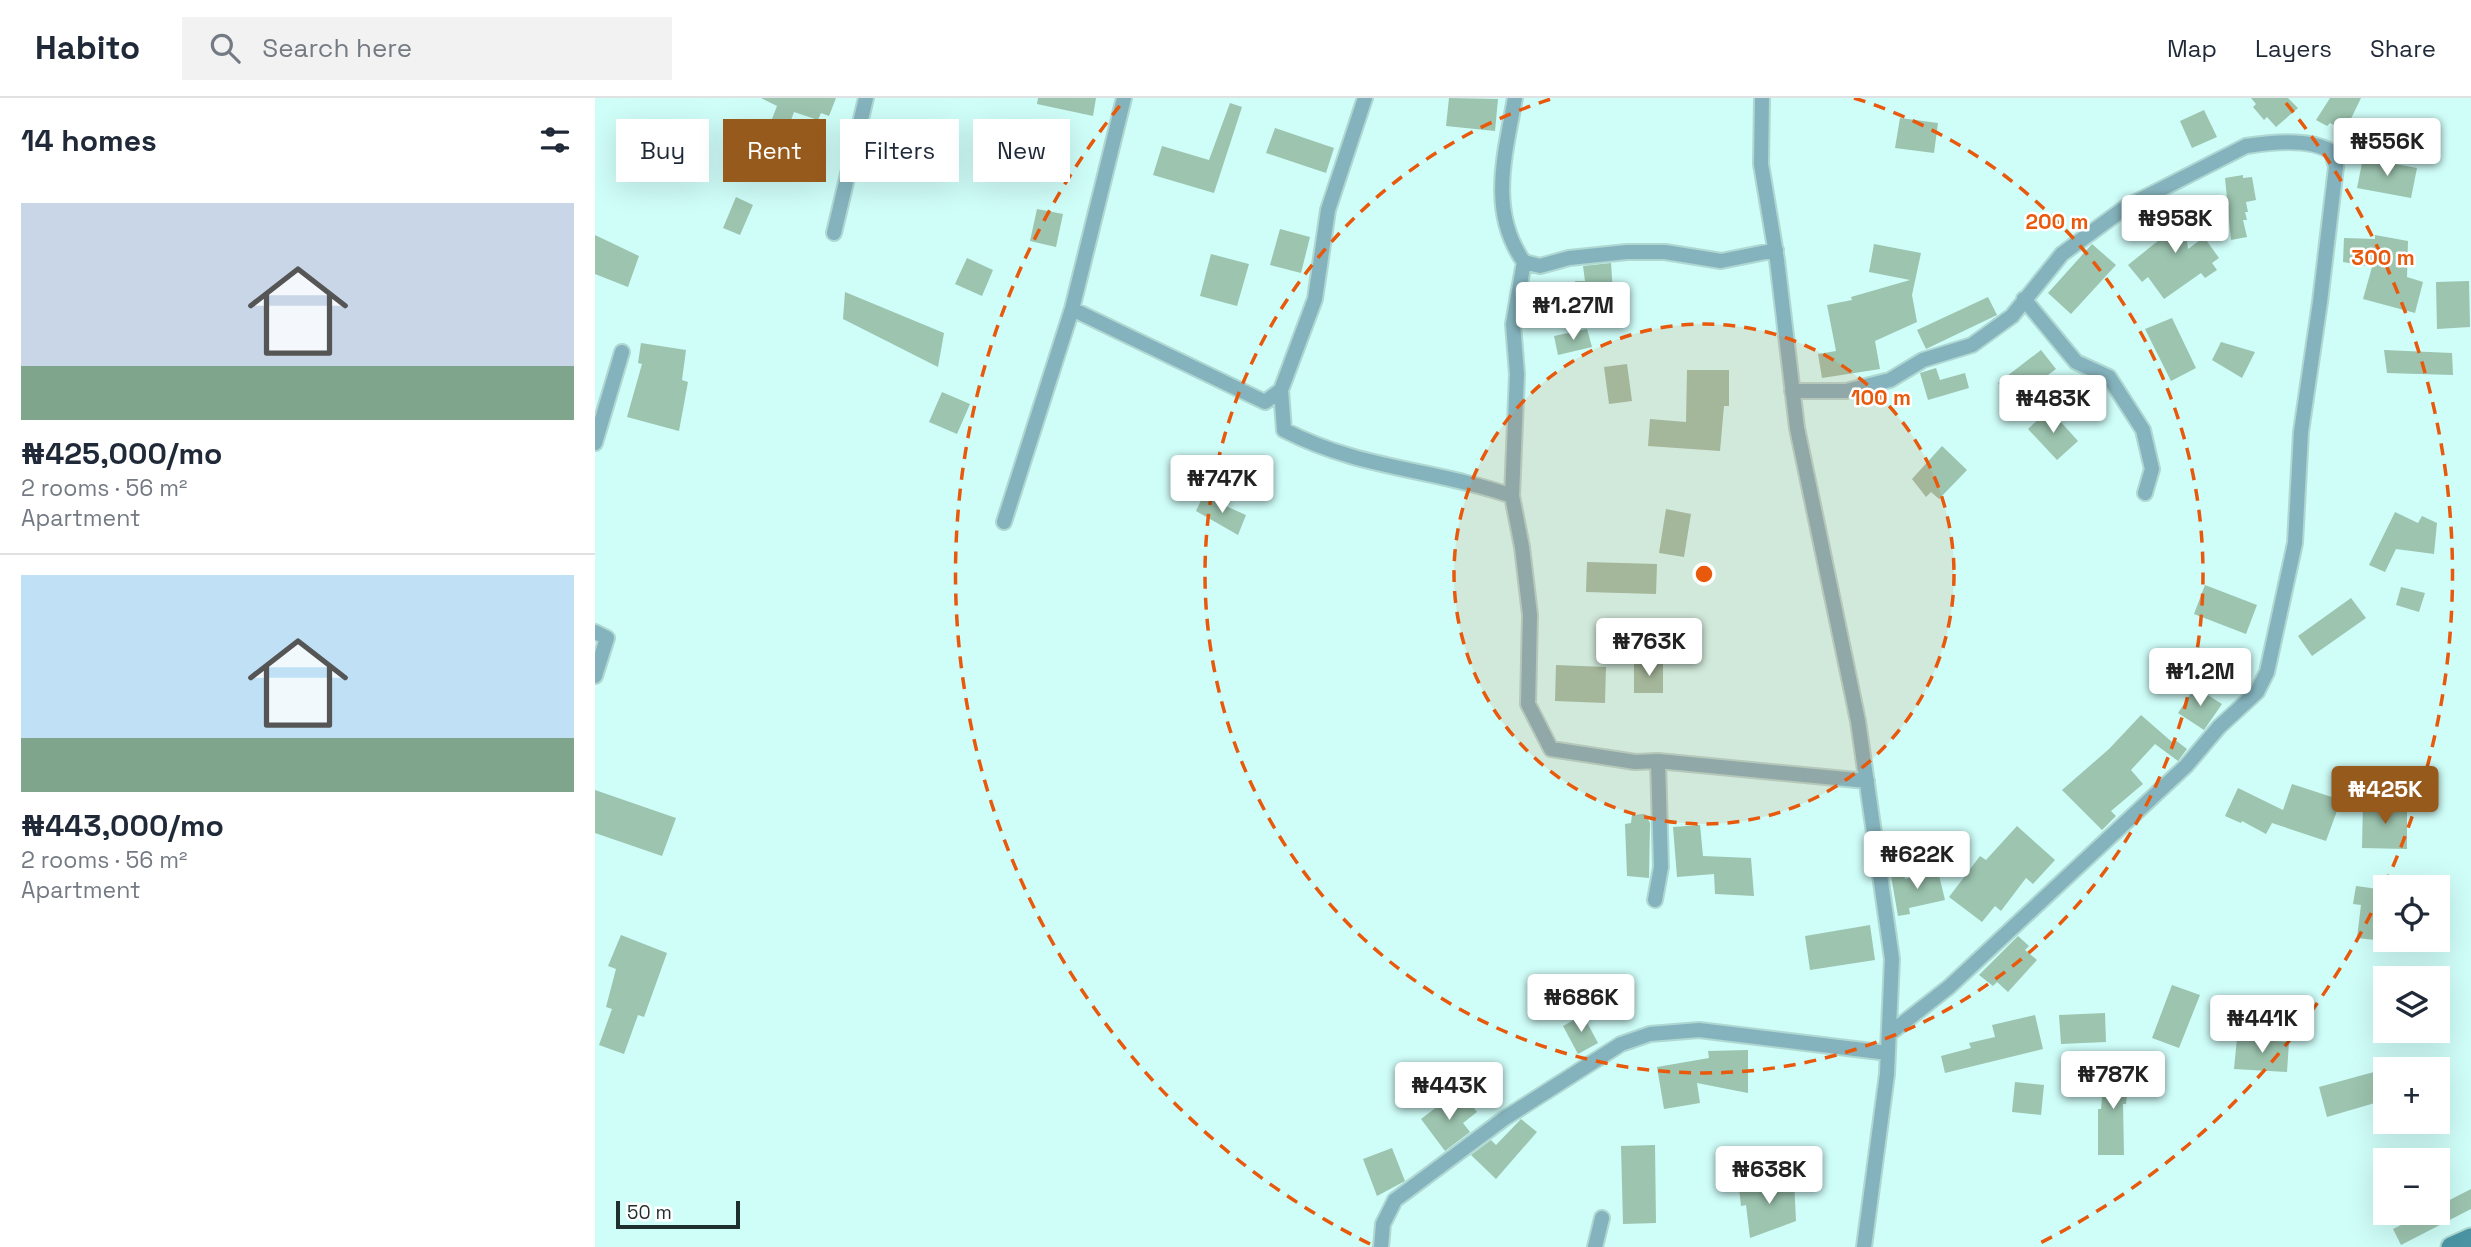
<!DOCTYPE html>
<meta charset="utf-8">
<style>
body{margin:0;font-family:"Space Grotesk",sans-serif;background:#f2f2f3;color:#1f2937;height:100vh;display:flex;flex-direction:column;font-size:26px;white-space:nowrap}
*{box-sizing:border-box;margin:0}
p{font-size:23px;color:#747a83}
.icon{flex:none;width:38px;height:38px;fill:none;stroke:currentColor;stroke-width:2;stroke-linecap:round;stroke-linejoin:round}
.map{position:relative;flex:1;overflow:hidden}
.panel{display:flex;flex-direction:column;background:#fff;width:595px}
.panel>*{flex:none}
.banner{position:absolute;left:21px;top:21px;width:665px;height:63px;display:flex;gap:14px}
.buttons{position:absolute;left:1778px;top:777px;display:grid;gap:14px}
.buttons a{display:grid;place-items:center;width:77px;height:77px;border-radius:0px;background:#fff;box-shadow:0 7px 28px #0002;font-size:35px}
.scale{position:absolute;left:21px;bottom:18px;width:124px;box-sizing:border-box;padding-left:7px;border:4px solid #1e2f2d;border-top:0;font-size:19px;line-height:24px;white-space:nowrap;color:#1e2f2d;-webkit-text-stroke:5px #fff;paint-order:stroke}
.price{position:absolute;translate:-50% -60px;padding:0 16px;border-radius:7px;background:#fff;color:#222;font-size:23px;line-height:46px;filter:drop-shadow(0 2px 4px #0008)}
.price::after{content:'';position:absolute;left:50%;top:42px;width:21px;height:16px;margin-left:-10px;background:inherit;clip-path:polygon(0 0,100% 0,50% 100%)}
.price.on{background:#975a1d;color:#fff}
ul{padding:0;list-style:none}
li{display:grid;align-content:center;gap:14px;height:371px;padding:0 21px}
li+li{border-top:2px solid #e0e1e3}
li span{display:grid;place-items:center;height:217px;border-radius:0px;color:#555}
li>.icon{margin-inline-start:auto}
span .icon{width:126px;height:126px;fill:#fffc;stroke-width:1}
li b{font-size:30px}
h2{display:flex;justify-content:space-between;align-items:center;height:84px;padding:0 21px;font-size:30px}
.pill{padding:0 24px;border-radius:0px;background:#fff;box-shadow:0 7px 28px #0002;font-size:24px;line-height:63px}
.pill.on{background:#975a1d;color:#fff}
header{display:flex;align-items:center;gap:42px;box-sizing:border-box;height:98px;padding:0 35px;background:#fff;border-bottom:2px solid #e0e1e3}
header strong{font-size:33px}
nav{display:flex;gap:38px;margin-inline-start:auto;font-size:24px}
.search{width:490px;height:63px;background:#f2f2f3;display:flex;align-items:center;gap:18px;box-sizing:border-box;padding:0 24px;border-radius:0px;color:#747a83;font-size:26px}
main{display:flex;flex:1;min-height:0}
.map>svg:first-child{display:block}
.building{fill:#9cc4af}
.lines{fill:none;stroke-linecap:round;stroke-linejoin:round}
.minor-casing{stroke:#afd8d3;stroke-width:18}
.secondary-casing{stroke:#afd8d3;stroke-width:23}
.minor{stroke:#85b3bd;stroke-width:14}
.secondary{stroke:#4a94a3;stroke-width:19}
.ring{fill:none;stroke:#e8590c;stroke-width:3.5;stroke-dasharray:12 9}
.centre{fill:#e8590c;stroke:#fff;stroke-width:3.5}
.ring-label{font-size:21px;text-anchor:middle;font-weight:bold;fill:#e8590c;stroke:#fff;stroke-width:5;stroke-linejoin:round;paint-order:stroke}
</style>
<header>
<strong>Habito</strong>
<div class="search"><svg class="icon" aria-label="search" viewBox="0 0 24 24"><circle cx="10" cy="10" r="6"/><path d="M15 15l6 6"/></svg>Search here</div>
<nav><a>Map</a><a>Layers</a><a>Share</a></nav>
</header>
<main>
<section class="panel">
<h2>14 homes<svg class="icon" aria-label="filters" viewBox="0 0 24 24"><path d="M4 7h16M4 17h16"/><circle cx="9" cy="7" r="2"/><circle cx="15" cy="17" r="2"/></svg></h2>
<ul>
<li><span style="background:linear-gradient(#c9d6e8 75%,#7fa58c 0)"><svg class="icon" aria-label="home" viewBox="0 0 24 24"><path d="M3 11l9-7 9 7M6 9v11h12V9"/></svg></span><div><b>₦425,000/mo</b><p>2 rooms · 56 m²</p><p>Apartment</p></div></li>
<li><span style="background:linear-gradient(#bfe0f5 75%,#7fa58c 0)"><svg class="icon" aria-label="home" viewBox="0 0 24 24"><path d="M3 11l9-7 9 7M6 9v11h12V9"/></svg></span><div><b>₦443,000/mo</b><p>2 rooms · 56 m²</p><p>Apartment</p></div></li>
</ul>
</section>
<div class="map">
<svg width="1876" height="1149" viewBox="0 0 1876 1149">
<rect width="100%" height="100%" fill="#cffdf8"/>
<path class="building" d="M166 0H241L234 18 226 15 223 22 199 14 179 70 151 60 164 25 174 29 182 8Z
M443 0H501L498 18 442 6Z
M854 0 903 1 900 33 851 28Z
M1656 0H1693L1703 10 1681 29 1672 19 1669 22 1658 9 1661 6Z
M1735 0H1766L1750 33 1735 25 1732 28 1721 22Z
M635 5 647 9 619 95 558 77 567 48 614 62Z
M1609 12 1622 39 1597 50 1585 23Z
M1305 20 1343 25 1339 55 1300 50Z
M680 30 739 50 731 75 671 55Z
M1768 60 1822 70 1816 100 1762 90Z
M1648 77V80L1657 79 1661 102 1651 104 1653 114H1650L1652 122H1648L1652 139 1636 142 1630 80Z
M1586 98 1593 151 1609 139 1624 160 1617 165 1622 172 1610 180 1606 175 1569 201 1553 179 1547 184 1533 167 1574 134 1569 100Z
M141 99 158 107 145 137 128 130Z
M442 111 468 116 461 149 435 143Z
M685 131 715 139 706 175 675 167Z
M0 137 44 158 33 189 0 176Z
M1780 137 1813 143 1812 179 1828 184 1820 215 1768 201 1777 169 1748 164 1749 140 1780 141Z
M1279 146 1326 155 1317 197 1322 224 1280 243 1285 271 1227 280 1223 256 1241 253 1232 207 1257 202 1256 199 1315 182 1274 174Z
M1497 146 1521 167 1476 216 1453 195Z
M616 156 654 166 642 208 605 198Z
M372 160 398 172 387 198 360 186Z
M1016 165 1019 209 993 213 991 202 981 203 980 183H990L988 168Z
M1874 183 1875 229 1842 231 1841 184Z
M250 194 349 235 343 269 248 221Z
M1393 199 1402 217 1331 251 1322 232Z
M1577 220 1601 270 1576 283 1550 231Z
M992 231 997 249 963 257 959 238Z
M1626 244 1660 254 1647 280 1617 262Z
M46 245 91 252 87 282 93 284 84 333 32 319 47 266 43 265Z
M1446 252 1461 271 1417 304 1403 285Z
M1789 252 1857 255 1858 277 1792 275Z
M1032 266 1037 303 1014 306 1009 269Z
M1341 270 1345 282 1370 275 1374 290 1333 302 1325 275Z
M1092 272H1134V308H1129L1125 353 1053 348 1055 321 1091 324Z
M347 294 375 306 362 336 334 324Z
M1454 311 1483 343 1462 362 1433 331Z
M1347 348 1372 372 1344 401 1336 394 1331 399 1317 381Z
M608 398 651 417 643 437 601 413Z
M1071 411 1096 416 1089 459 1064 455Z
M1800 414 1823 425 1827 418 1842 425 1839 456 1801 451 1790 474 1774 467Z
M992 464 1062 466 1061 496 991 494Z
M1610 487 1662 507 1651 536 1599 516Z
M1806 489 1830 495 1824 514 1801 507Z
M1756 500 1771 520 1717 558 1703 538Z
M1039 564H1068V595H1039Z
M961 567 1011 569 1010 605 960 603Z
M1600 589 1627 606 1609 632 1583 615Z
M1546 617 1577 644 1579 641 1592 651 1583 663 1560 646 1536 672 1548 686 1516 713 1521 718 1507 732 1467 692 1514 651Z
M1697 686 1746 702 1731 743 1677 725 1671 736 1647 723 1646 725 1630 718 1643 690 1688 712Z
M0 692 81 720 67 758 0 735Z
M1768 704 1812 705V751L1767 750Z
M1050 716 1055 725 1054 780 1032 778 1030 726 1036 725 1037 717Z
M1105 727 1108 758 1156 760 1159 798 1120 796 1119 776 1082 779 1078 729Z
M1422 728 1460 762 1438 786 1431 780 1406 813 1400 808 1387 824 1354 799 1385 758 1391 762Z
M1343 773 1350 802 1314 810 1315 816 1303 818 1296 778 1309 776 1310 781Z
M1761 788 1790 792V843L1762 840 1766 807 1758 806Z
M1275 827 1280 862 1215 872 1210 838Z
M26 837 72 855 49 919 43 917 29 956 4 947 17 911 11 909 21 871 13 868Z
M1423 838 1434 848 1430 852 1442 862 1413 894 1402 884 1398 888 1384 877Z
M1577 887 1605 897 1584 950 1557 940Z
M1510 915 1511 944 1466 946 1464 917Z
M988 917 1003 945 983 956 968 928Z
M1440 917 1448 951 1350 975 1346 958 1376 950 1374 945 1400 939 1397 927Z
M1642 940 1694 944 1692 974 1639 971Z
M1153 952V995L1102 985 1105 1005 1069 1011 1062 969 1114 960 1113 953Z
M1510 967 1535 969 1531 1006H1528L1529 1057H1503V1011H1506Z
M1790 971V1002L1732 1019 1724 989Z
M1420 984 1449 987 1446 1017 1417 1014Z
M871 1000 882 1014 868 1025 875 1034 850 1053 826 1021 851 1002 857 1010Z
M926 1021 942 1034 901 1081 876 1057 896 1042 901 1047Z
M1060 1047 1061 1125 1028 1126 1026 1048Z
M797 1050 810 1083 782 1098 768 1061Z
M1199 1082 1201 1123 1155 1140 1151 1107 1146 1108 1144 1090Z
M1876 1091V1111L1806 1147 1798 1131 1830 1115H1843V1108Z"/>
<g class="lines">
<defs>
<path id="minor" d="M920 0C910 56 893 114 929 164L945 168 974 160 1032 154H1070L1126 163 1181 152
M1167 0 1166 66 1182 162 1202 330 1263 623 1297 861 1292 976 1269 1149
M239 135 271 0
M1429 201 1481 264 1514 279 1548 332 1557 371 1550 395
M477 211 670 304 686 292 720 201 733 112 770 0
M686 292 689 332C764 371 839 371 917 398L927 449 935 517 933 606 956 651 1040 664 1063 663 1066 769 1060 802
M1197 293H1251L1295 282 1328 262 1377 247 1417 218 1467 156 1531 109 1651 48C1676 44 1716 40 1737 54L1741 69 1725 204 1706 334 1700 445 1672 574 1662 594 1624 629 1591 668 1354 889 1294 936
M0 345 27 254
M917 398 922 276 918 226 929 164
M409 424 477 211 529 0
M0 534 12 540 0 578
M1063 663 1272 683
M786 1149 788 1126 800 1102 910 1020 1026 946 1055 936 1104 932 1293 955
M1000 1149 1007 1120"/>
<path id="secondary" d="M1856 1149 1876 1140"/>
</defs>
<use href="#minor" class="minor-casing"/>
<use href="#secondary" class="secondary-casing"/>
<use href="#minor" class="minor"/>
<use href="#secondary" class="secondary"/>
</g>
<circle cx="1109" cy="476" r="250" fill="#e8590c" fill-opacity=".12"/>
<g class="ring">
<circle cx="1109" cy="476" r="250"/>
<path d="M1259 0A499 499 0 1 1 959 0"/>
<path d="M775 1146A749 749 0 0 1 527 5M1691 5A749 749 0 0 1 1443 1146"/>
</g>
<circle cx="1109" cy="476" r="10" class="centre"/>
<g class="ring-label">
<text x="1462" y="131">200 m</text>
<text x="1788" y="167">300 m</text>
<text x="1286" y="307">100 m</text>
</g>
</svg>
<div class="buttons">
<a><svg class="icon" aria-label="locate" viewBox="0 0 24 24"><circle cx="12" cy="12" r="6"/><path d="M12 2v4M12 18v4M2 12h4M18 12h4"/></svg></a>
<a><svg class="icon" aria-label="layers" viewBox="0 0 24 24"><path d="M12 4l9 5-9 5-9-5zM3 14l9 5 9-5"/></svg></a>
<a>+</a>
<a>−</a>
</div>
<div class="scale">50 m</div>
<b class="price" style="left:1792px;top:80px">₦556K</b>
<b class="price" style="left:1580px;top:157px">₦958K</b>
<b class="price" style="left:978px;top:244px">₦1.27M</b>
<b class="price" style="left:1458px;top:337px">₦483K</b>
<b class="price" style="left:627px;top:417px">₦747K</b>
<b class="price" style="left:1054px;top:580px">₦763K</b>
<b class="price" style="left:1605px;top:610px">₦1.2M</b>
<b class="price on" style="left:1790px;top:728px">₦425K</b>
<b class="price" style="left:1322px;top:793px">₦622K</b>
<b class="price" style="left:986px;top:936px">₦686K</b>
<b class="price" style="left:1667px;top:957px">₦441K</b>
<b class="price" style="left:1518px;top:1013px">₦787K</b>
<b class="price" style="left:854px;top:1024px">₦443K</b>
<b class="price" style="left:1174px;top:1108px">₦638K</b>
<div class="banner">
<a class="pill">Buy</a>
<a class="pill on">Rent</a>
<a class="pill">Filters</a>
<a class="pill">New</a>
</div>
</div>
</main>
